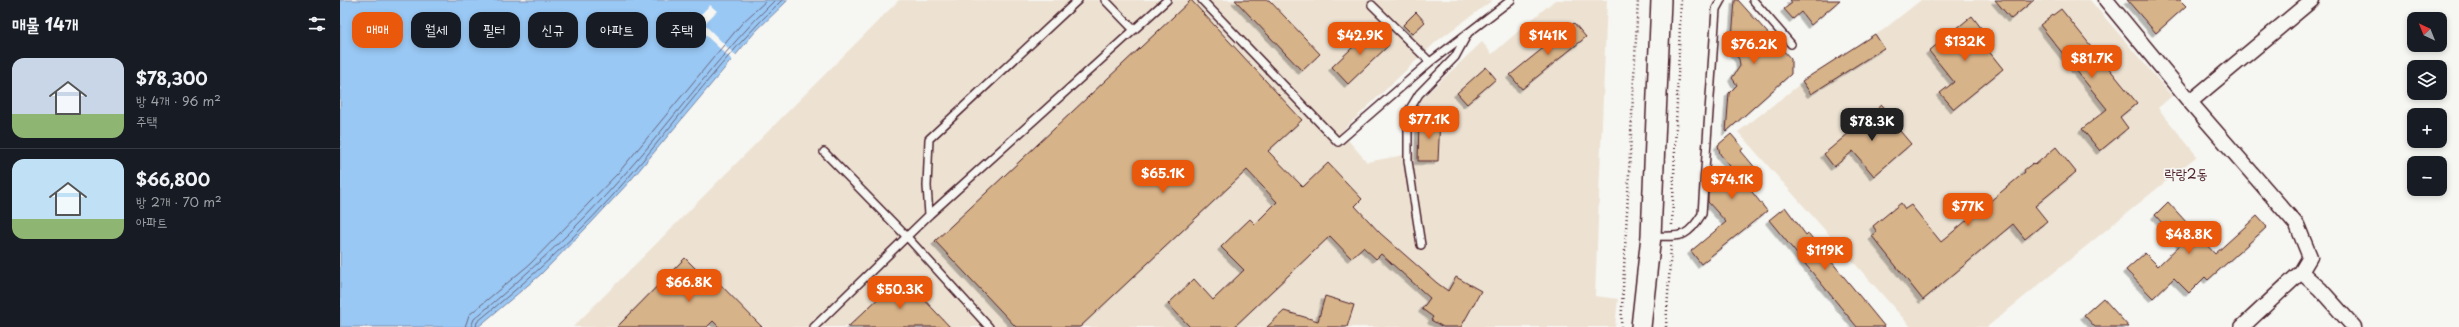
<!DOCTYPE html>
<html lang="ko">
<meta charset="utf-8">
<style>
body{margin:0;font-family:"Playpen Sans","Poor Story",sans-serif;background:#20242c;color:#f1f3f6;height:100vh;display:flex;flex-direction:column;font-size:15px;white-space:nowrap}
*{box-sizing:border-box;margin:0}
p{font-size:13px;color:#9ea1a6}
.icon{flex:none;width:22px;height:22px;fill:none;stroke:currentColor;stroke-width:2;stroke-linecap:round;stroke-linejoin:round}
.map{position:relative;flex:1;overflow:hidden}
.side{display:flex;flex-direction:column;background:#171b24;width:340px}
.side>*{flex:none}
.banner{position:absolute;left:12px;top:12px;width:380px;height:36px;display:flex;gap:8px}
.needle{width:26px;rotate:317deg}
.fabs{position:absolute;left:2067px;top:12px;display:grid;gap:8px}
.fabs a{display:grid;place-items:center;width:40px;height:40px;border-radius:8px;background:#171b24;box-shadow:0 2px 6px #0003;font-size:20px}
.price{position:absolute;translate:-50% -34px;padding:0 9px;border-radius:8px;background:#ea580c;color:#fff;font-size:13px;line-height:26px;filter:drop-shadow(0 1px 2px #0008)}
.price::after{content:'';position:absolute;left:50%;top:24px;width:12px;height:9px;margin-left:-6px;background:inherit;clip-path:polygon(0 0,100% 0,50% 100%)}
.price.selected{background:#222;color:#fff}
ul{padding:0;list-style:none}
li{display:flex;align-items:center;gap:12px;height:100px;padding:0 12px}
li+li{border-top:1px solid #363941}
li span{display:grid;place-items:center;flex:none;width:112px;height:80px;border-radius:12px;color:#555}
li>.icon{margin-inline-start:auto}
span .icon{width:48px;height:48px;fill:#fffc;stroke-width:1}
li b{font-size:17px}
h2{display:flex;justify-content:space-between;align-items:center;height:48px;padding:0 12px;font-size:17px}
.chip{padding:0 14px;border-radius:12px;background:#171b24;box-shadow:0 2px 6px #0003;font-size:14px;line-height:36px}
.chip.selected{background:#ea580c;color:#fff}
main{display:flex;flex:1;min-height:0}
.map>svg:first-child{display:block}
.built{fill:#ede2d2}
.water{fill:#99c8f4;stroke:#7984a4}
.pier{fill:#f6f6f2}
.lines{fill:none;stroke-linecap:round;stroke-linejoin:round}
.shore{stroke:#6a637b;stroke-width:1}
.building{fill:#d7b389;stroke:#4a1f2b;filter:url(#shadow)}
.service-casing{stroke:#4a1f2b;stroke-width:10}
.minor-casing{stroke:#4a1f2b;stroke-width:17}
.secondary-casing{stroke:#4a1f2b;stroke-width:22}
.path{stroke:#4a1f2b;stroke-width:2.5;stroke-dasharray:1 3;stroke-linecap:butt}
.service{stroke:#f6f6f2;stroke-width:7}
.minor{stroke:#f6f6f2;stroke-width:14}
.secondary{stroke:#f6f6f2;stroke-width:19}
.labels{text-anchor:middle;stroke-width:3.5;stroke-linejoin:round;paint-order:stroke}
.quarter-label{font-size:14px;fill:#4a1f2b;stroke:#f6f6f2}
</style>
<main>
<section class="side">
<h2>매물 14개<svg class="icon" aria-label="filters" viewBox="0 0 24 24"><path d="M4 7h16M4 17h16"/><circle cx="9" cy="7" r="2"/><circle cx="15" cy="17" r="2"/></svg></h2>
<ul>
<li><span style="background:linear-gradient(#c9d6e8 70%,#8fb573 0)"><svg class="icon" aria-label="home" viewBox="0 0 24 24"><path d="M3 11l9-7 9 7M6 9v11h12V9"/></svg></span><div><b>$78,300</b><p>방 4개 · 96 m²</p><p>주택</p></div></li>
<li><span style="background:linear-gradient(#bfe0f5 75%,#8fb573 0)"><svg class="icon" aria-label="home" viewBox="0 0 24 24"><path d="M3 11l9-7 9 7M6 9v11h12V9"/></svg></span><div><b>$66,800</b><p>방 2개 · 70 m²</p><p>아파트</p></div></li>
</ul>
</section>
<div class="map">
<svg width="2119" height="327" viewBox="0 0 2119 327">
<defs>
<filter id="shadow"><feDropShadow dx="-3.5" dy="3.5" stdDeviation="0" flood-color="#0004"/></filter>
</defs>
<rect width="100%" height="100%" fill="#f6f6f2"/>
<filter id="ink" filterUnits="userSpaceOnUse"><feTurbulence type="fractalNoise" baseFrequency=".025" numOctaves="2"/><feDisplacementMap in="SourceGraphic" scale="8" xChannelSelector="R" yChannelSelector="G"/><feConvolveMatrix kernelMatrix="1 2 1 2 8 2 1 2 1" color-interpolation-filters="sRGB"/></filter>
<g filter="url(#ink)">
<path class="built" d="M559 0H1153L1097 41 1001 132 1027 162 1074 153 1079 101 1142 42 1152 54 1215 0H1267L1255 296 1278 299 1275 327H233Z
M1581 0H1750L1832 96 1818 108 1857 156 1647 327H1571L1398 132 1481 68 1543 30Z"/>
<path class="water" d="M0 0H448L415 32 290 181 251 223 200 275 138 327H0Z"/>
<path class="pier" d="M370 5 377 11 364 24 396 56 393 61 359 29 346 42 339 36Z"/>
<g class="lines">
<path class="shore" d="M125 327 129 315 190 264 279 172 403 22 427 0
M131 327 134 319C187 275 237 228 283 176 335 118 379 54 435 0
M136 327 137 322C191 278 243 231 288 178 339 118 385 54 442 0"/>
</g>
<path class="building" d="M851 0 962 120 928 151 963 187 988 163 1022 199 1015 206 1040 233 1097 283 1108 291 1116 277 1141 291 1121 327H1103L1091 320 1093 317 1082 309 1090 298 1041 254 1036 259 1023 247 1011 258 990 236 894 327H850L828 304 854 279 873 300 904 270 881 247 910 219 915 224 937 202 907 170 740 327H676L595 241Z
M895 0H929L980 54 962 71Z
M1395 0H1398L1451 59V74L1386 132 1389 93 1397 85 1392 78 1400 66 1399 59 1393 52 1399 45 1392 38Z
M1450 0H1500L1471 25 1461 12 1453 19 1444 9 1452 3Z
M1655 0H1694L1671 19Z
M1787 0H1840L1846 6 1816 33Z
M1721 9 1797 103 1780 117 1788 128 1760 151 1742 129 1767 109 1700 25Z
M1076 12 1085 22 1072 34 1063 25Z
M1632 16 1645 33 1639 39 1663 69 1614 109 1600 93 1614 82 1589 51Z
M1234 23 1246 37 1182 89 1170 75Z
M1033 28 1049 45 1008 84 992 67Z
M1535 34 1544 48 1471 94 1462 81Z
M1146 67 1156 79 1127 104 1117 93Z
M1542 105 1553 117 1550 119 1571 144 1534 176 1513 151 1494 167 1484 154Z
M1079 119H1100L1098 161H1078Z
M1391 134 1403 148 1401 151 1422 176 1409 188 1427 211 1361 264 1351 251 1386 222 1368 202V193L1394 171 1380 154 1378 145Z
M1716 147 1736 172 1695 206 1707 221 1685 239 1673 224 1583 300 1532 236 1537 232 1533 226 1561 203 1565 209 1571 205 1601 242 1633 215 1631 213 1640 206 1642 208 1685 172 1684 170 1693 163 1695 165Z
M1828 202 1875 254 1917 216 1927 227 1868 280 1865 277 1849 293 1834 278 1813 298 1786 270 1805 253 1818 266 1841 244 1815 215Z
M1445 207 1466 235 1468 233 1545 327H1517L1429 220Z
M345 258 363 276 367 271 422 327H379L373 321 367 327H277Z
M562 276 610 327H508Z
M985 296 1014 305 1007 327H927L944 311 978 321Z
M1763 298 1789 327H1755L1744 315Z"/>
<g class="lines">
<defs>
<path id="service" d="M765 0 794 30
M862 0 998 142 1090 62
M1413 0 1451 44
M1032 5 1090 62 1171 0
M484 152 568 238 649 327
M589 215 587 186 589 139 738 0
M1311 236C1340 236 1346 240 1362 214L1376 9 1381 0
M1081 245 1068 161V112L1079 94 1115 57 1128 33
M474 327 589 215 827 0"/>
<path id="minor" d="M1766 0 1850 102 1957 225 1970 257 1961 272 1902 327
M1850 102 1972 0
M1961 272 1980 289 2014 327"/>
<path id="secondary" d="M1301 327 1311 236 1321 0"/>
</defs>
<use href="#service" class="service-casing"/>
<use href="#minor" class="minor-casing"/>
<use href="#secondary" class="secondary-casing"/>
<path class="path" d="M1332 225 1341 0
M1281 327 1298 0
M1326 327 1331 246"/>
<use href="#service" class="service"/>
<use href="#minor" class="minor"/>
<use href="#secondary" class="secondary"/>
</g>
</g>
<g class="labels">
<g class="quarter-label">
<text x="1846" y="179">락랑2동</text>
</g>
</g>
</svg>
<div class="fabs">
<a><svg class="needle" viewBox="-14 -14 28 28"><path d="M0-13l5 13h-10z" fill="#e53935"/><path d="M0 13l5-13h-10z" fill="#9ea1a6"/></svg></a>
<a><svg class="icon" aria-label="layers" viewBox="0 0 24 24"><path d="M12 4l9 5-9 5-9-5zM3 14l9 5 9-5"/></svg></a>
<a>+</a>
<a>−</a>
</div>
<b class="price" style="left:1020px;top:56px">$42.9K</b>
<b class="price" style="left:1208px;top:56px">$141K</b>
<b class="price" style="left:1625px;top:62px">$132K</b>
<b class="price" style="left:1414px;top:65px">$76.2K</b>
<b class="price" style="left:1752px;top:79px">$81.7K</b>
<b class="price" style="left:1089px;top:140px">$77.1K</b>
<b class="price selected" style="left:1532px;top:142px">$78.3K</b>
<b class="price" style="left:823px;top:194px">$65.1K</b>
<b class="price" style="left:1392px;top:200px">$74.1K</b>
<b class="price" style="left:1628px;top:227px">$77K</b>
<b class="price" style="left:1849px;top:255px">$48.8K</b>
<b class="price" style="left:1485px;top:271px">$119K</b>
<b class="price" style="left:349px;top:303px">$66.8K</b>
<b class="price" style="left:560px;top:310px">$50.3K</b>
<div class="banner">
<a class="chip selected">매매</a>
<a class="chip">월세</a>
<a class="chip">필터</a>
<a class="chip">신규</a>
<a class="chip">아파트</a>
<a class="chip">주택</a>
</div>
</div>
</main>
